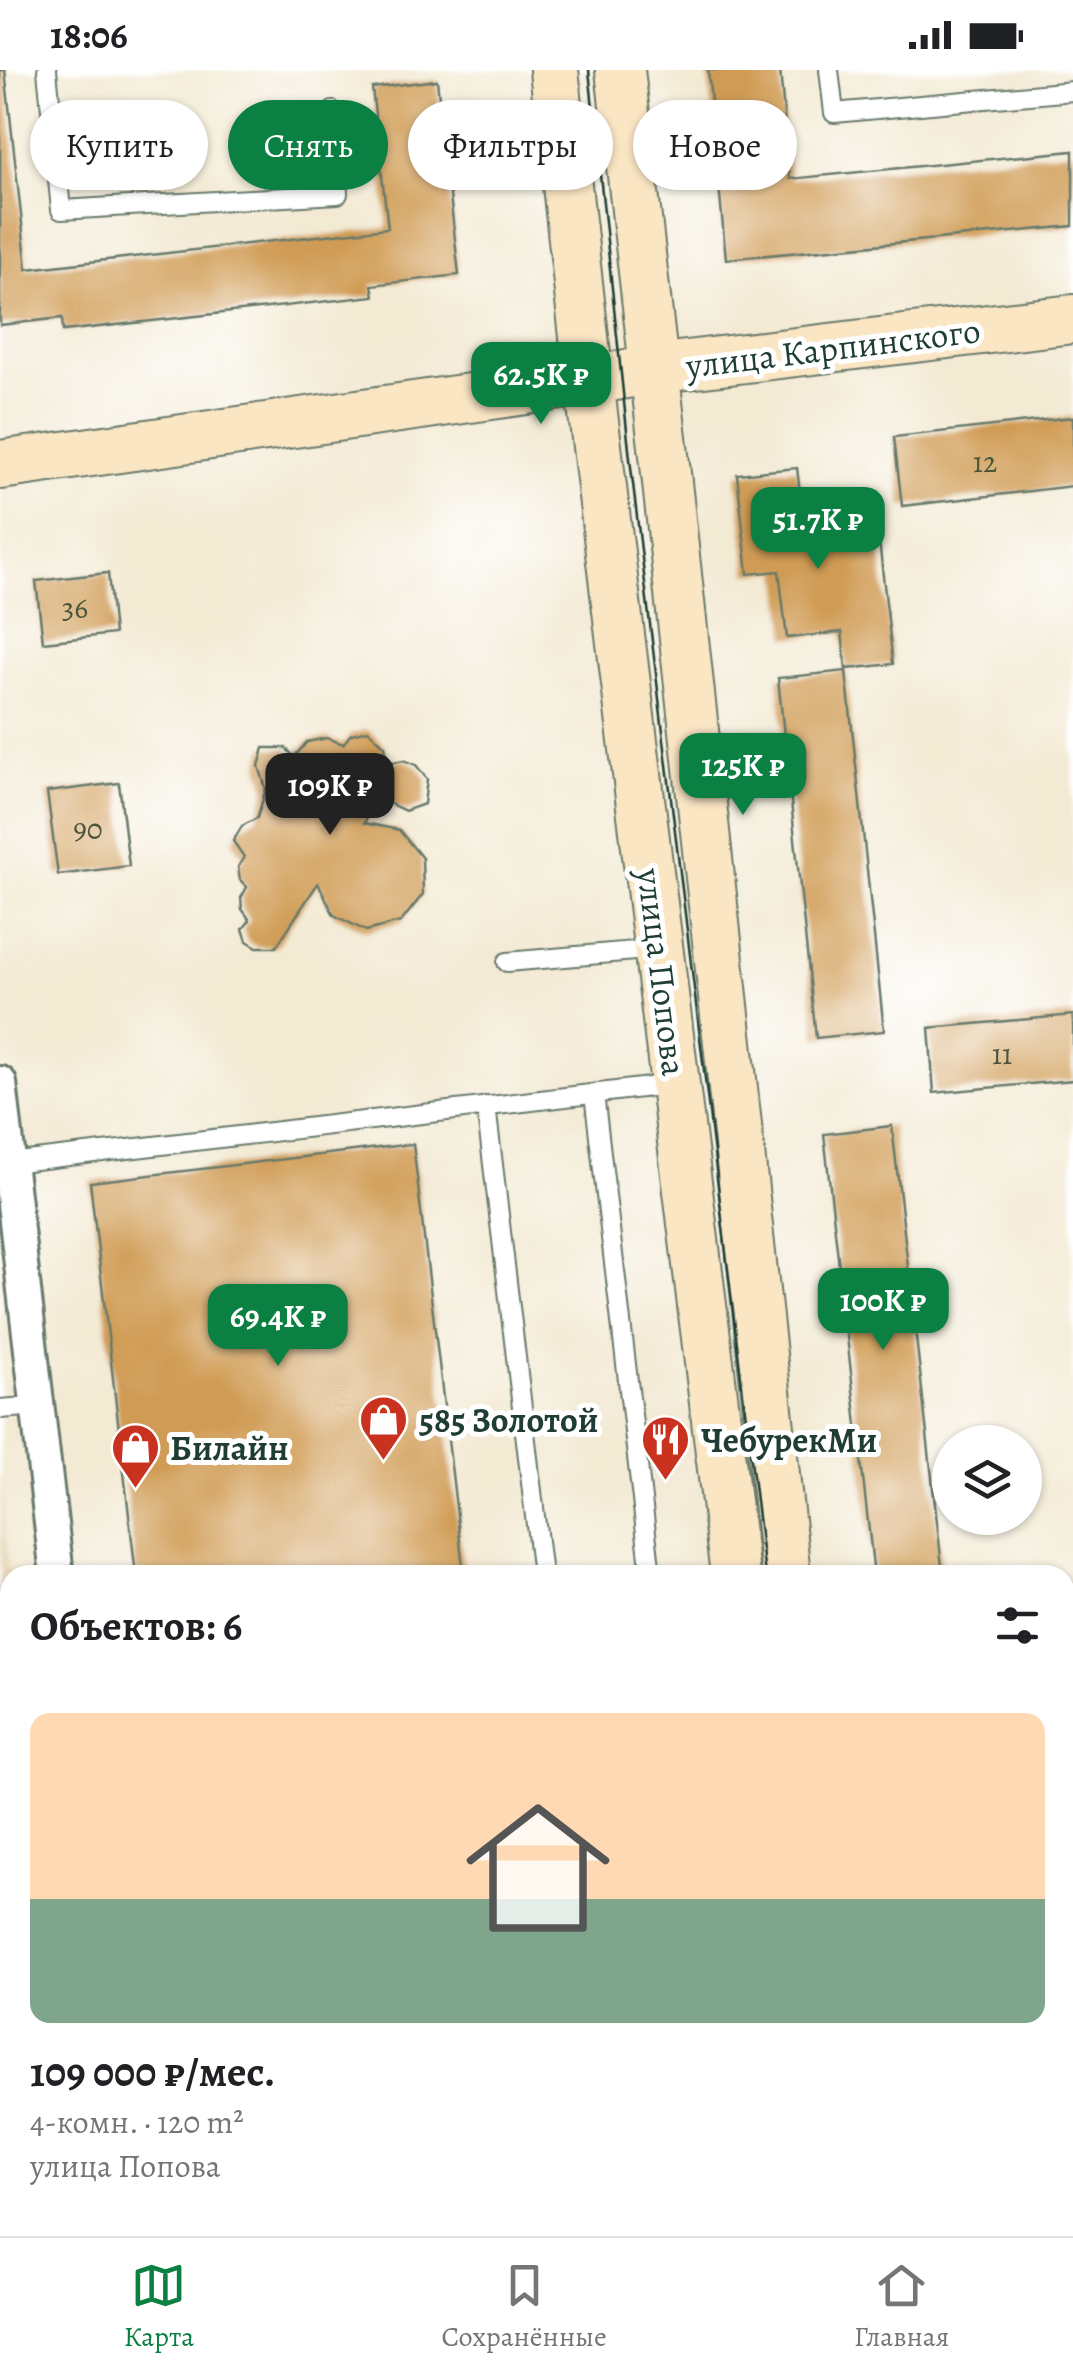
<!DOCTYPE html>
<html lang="ru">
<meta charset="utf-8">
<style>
body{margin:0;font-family:Alegreya,serif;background:#f6f6f6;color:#202124;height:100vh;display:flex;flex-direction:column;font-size:38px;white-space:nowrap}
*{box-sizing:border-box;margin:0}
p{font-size:32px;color:#757577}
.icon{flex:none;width:55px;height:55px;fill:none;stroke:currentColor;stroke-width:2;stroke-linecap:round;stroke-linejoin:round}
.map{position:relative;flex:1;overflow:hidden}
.side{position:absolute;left:0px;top:1495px;width:1075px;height:672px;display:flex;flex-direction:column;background:#fff;border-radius:30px 30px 0 0;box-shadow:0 2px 8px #0004}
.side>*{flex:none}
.guide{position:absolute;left:30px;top:30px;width:1015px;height:90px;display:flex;gap:20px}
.tools{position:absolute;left:932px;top:1355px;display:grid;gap:20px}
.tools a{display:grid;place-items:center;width:110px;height:110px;border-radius:50%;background:#fff;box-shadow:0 2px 8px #0004;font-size:50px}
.price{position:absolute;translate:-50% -85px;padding:0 22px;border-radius:20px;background:#0b8043;color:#fff;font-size:32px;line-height:65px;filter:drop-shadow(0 2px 5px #0008)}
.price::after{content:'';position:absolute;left:50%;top:60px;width:30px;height:22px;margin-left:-15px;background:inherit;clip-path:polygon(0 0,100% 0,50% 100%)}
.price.active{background:#222;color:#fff}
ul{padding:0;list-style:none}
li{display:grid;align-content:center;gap:20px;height:530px;padding:0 30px}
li+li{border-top:2px solid #e0e0e0}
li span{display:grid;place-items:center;height:310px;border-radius:20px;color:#555}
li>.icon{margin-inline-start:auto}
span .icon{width:180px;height:180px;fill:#fffc;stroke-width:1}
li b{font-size:42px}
h2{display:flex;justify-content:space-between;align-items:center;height:120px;padding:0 30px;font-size:42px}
.pill{padding:0 35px;border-radius:45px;background:#fff;box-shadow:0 2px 8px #0004;font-size:35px;line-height:90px}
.pill.active{background:#0b8043;color:#fff}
.status{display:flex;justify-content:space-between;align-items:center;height:70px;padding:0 50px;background:#fff;direction:ltr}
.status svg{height:28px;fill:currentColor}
.menu{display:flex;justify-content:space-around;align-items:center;height:140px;border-top:2px solid #e0e0e0;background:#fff;font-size:28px;color:#757577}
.menu a{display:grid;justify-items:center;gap:5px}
.menu .active{color:#0b8043}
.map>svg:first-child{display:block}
.built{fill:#e8d9ba}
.building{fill:#d09c54}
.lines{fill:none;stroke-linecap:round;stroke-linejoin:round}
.lane-casing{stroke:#697a6c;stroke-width:22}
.street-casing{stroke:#697a6c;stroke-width:38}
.secondary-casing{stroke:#697a6c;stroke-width:52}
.lane{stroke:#fff;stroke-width:18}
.street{stroke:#fff;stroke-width:32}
.secondary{stroke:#fbe6c4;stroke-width:48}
.tram{stroke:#1f3d34;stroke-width:2.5}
.labels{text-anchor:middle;stroke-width:10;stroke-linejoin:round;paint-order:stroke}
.number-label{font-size:30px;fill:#4b553c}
.street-label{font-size:35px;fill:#1f3d34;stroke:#fff}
.poi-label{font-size:35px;font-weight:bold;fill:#1f3d34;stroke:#fff;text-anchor:start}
</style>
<div class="status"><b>18:06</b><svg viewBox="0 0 49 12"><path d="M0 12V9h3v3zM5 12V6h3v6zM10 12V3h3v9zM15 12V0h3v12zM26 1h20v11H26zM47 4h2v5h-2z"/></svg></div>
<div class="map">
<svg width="1073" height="2166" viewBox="0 0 1073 2166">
<rect width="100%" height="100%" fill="#fff"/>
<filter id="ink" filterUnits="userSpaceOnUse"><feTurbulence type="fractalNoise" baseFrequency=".01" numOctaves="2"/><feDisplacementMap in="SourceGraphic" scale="20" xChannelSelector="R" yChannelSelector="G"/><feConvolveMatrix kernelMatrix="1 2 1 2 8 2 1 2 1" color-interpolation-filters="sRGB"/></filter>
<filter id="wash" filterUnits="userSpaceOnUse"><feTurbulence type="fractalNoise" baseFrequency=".0048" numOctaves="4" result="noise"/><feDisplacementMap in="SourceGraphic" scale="40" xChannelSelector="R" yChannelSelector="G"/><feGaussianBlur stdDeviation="2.25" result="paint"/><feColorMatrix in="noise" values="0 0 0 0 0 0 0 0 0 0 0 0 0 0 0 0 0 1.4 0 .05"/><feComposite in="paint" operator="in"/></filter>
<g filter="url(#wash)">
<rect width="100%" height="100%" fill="#f3ead4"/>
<path class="built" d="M0 1401 10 1505V1869L0 1870Z
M1073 2092V2166H912L911 2158H1065V2093Z"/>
<g id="blocks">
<path class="building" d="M0 0H5L27 199 388 158 372 18 437 10 459 205 372 215 374 226 63 261 62 248 0 255Z
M708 0H780L790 109 1073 81V156L726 189Z
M1073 347V416L902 436 894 367Z
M797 398 803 448 773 451 775 474 878 462 893 594 846 599 842 562 787 568 779 501 748 504 737 404Z
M108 503 114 564 43 572 36 511Z
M846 601 884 961 816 968 778 608Z
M368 660 385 676 388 693 404 690 416 695 427 709 424 734 405 741 378 728 364 753 399 760 422 788 423 824 401 852 366 861 334 845 318 813 276 877H257L247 871 243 859 250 850 242 839 241 828 247 817 240 810 238 797 244 787 233 771 242 756 257 748 266 719 259 696 264 678H286L294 687 307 672 327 668 343 674 351 664Z
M119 713 129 796 58 805 47 722Z
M1073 945V1010L934 1023 929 958Z
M892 1056 943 1505H874L824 1064Z
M413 1074 464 1505H136L90 1112Z
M1073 1637V1710L1065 1711V1638Z
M10 2009V2158H64L65 2166H2L0 2010Z
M219 2158H289L290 2166H220Z
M762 2160 763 2166H729V2163Z"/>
</g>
</g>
<g filter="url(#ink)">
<use href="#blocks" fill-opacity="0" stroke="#697a6c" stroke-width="2.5"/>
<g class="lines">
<defs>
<path id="lane" d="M47 0 61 140 338 124 333 41
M829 0 834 43 1073 21
M507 892 658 879
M594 1024 651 1505
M486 1036 542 1505
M10 1093 675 1014
M0 1339 39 1336"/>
<path id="street" d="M0 1013 57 1505
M132 2158 133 2166"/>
<path id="secondary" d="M554 0 589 311 735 1505
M620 0 664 385 786 1505
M0 395 589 311 653 299 1073 249
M1065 1800 1073 1799
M0 1931 10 1929
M808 2158 809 2166
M853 2158 854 2166"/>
</defs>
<use href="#lane" class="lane-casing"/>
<use href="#street" class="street-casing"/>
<use href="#secondary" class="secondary-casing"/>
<use href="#lane" class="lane"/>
<use href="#street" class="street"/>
<use href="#secondary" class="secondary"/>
<path class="tram" d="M589 0 630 389 765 1505
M831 2158 832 2166"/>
</g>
</g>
<defs>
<symbol id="shop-pin" viewBox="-11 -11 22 30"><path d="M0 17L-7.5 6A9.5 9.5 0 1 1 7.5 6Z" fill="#c8321e" stroke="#fff"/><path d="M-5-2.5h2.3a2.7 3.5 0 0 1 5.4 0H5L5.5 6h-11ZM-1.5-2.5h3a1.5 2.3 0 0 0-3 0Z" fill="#fff"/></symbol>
<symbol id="restaurant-pin" viewBox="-11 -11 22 30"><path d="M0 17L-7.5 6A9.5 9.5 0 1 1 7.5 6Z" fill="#c8321e" stroke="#fff"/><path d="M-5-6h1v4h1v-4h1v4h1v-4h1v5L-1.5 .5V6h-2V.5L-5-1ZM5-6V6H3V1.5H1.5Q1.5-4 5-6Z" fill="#fff"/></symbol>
</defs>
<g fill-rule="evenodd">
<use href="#shop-pin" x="356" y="1322" width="55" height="75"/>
<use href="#restaurant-pin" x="638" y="1342" width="55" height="75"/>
<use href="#shop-pin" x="108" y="1350" width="55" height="75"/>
</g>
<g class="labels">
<g class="number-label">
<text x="985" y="402">12</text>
<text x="75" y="548">36</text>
<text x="88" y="769">90</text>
<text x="1002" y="994">11</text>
</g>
<g class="street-label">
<text transform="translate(833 278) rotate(-7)" y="12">улица Карпинского</text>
<text transform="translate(662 902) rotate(83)" y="12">улица Попова</text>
</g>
<g class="poi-label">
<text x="419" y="1362">585 Золотой</text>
<text x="701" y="1382">ЧебурекМи</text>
<text x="170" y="1390">Билайн</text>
</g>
</g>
</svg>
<div class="tools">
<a><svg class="icon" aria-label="layers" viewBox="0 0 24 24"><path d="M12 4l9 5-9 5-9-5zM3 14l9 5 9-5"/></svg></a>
</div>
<b class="price" style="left:541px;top:357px">62.5K ₽</b>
<b class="price" style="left:818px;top:502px">51.7K ₽</b>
<b class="price" style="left:743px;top:748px">125K ₽</b>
<b class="price active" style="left:330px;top:768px">109K ₽</b>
<b class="price" style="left:883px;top:1283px">100K ₽</b>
<b class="price" style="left:278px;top:1299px">69.4K ₽</b>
<div class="guide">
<a class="pill">Купить</a>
<a class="pill active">Снять</a>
<a class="pill">Фильтры</a>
<a class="pill">Новое</a>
</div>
<section class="side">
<h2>Объектов: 6<svg class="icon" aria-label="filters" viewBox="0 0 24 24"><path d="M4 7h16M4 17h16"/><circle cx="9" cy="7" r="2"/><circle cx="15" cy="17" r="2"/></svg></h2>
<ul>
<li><span style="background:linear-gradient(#ffd9b3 60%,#7fa58c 0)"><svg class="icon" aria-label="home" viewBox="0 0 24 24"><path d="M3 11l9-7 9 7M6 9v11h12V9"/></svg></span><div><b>109 000 ₽/мес.</b><p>4-комн. · 120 m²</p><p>улица Попова</p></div></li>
</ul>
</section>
</div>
<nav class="menu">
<a class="active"><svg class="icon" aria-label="map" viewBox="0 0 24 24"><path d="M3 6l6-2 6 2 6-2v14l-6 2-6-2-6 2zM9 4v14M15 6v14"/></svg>Карта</a>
<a><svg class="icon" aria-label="saved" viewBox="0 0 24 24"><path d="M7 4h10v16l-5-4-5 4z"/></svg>Сохранённые</a>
<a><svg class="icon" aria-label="home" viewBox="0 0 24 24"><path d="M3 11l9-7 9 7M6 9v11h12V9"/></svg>Главная</a>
</nav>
